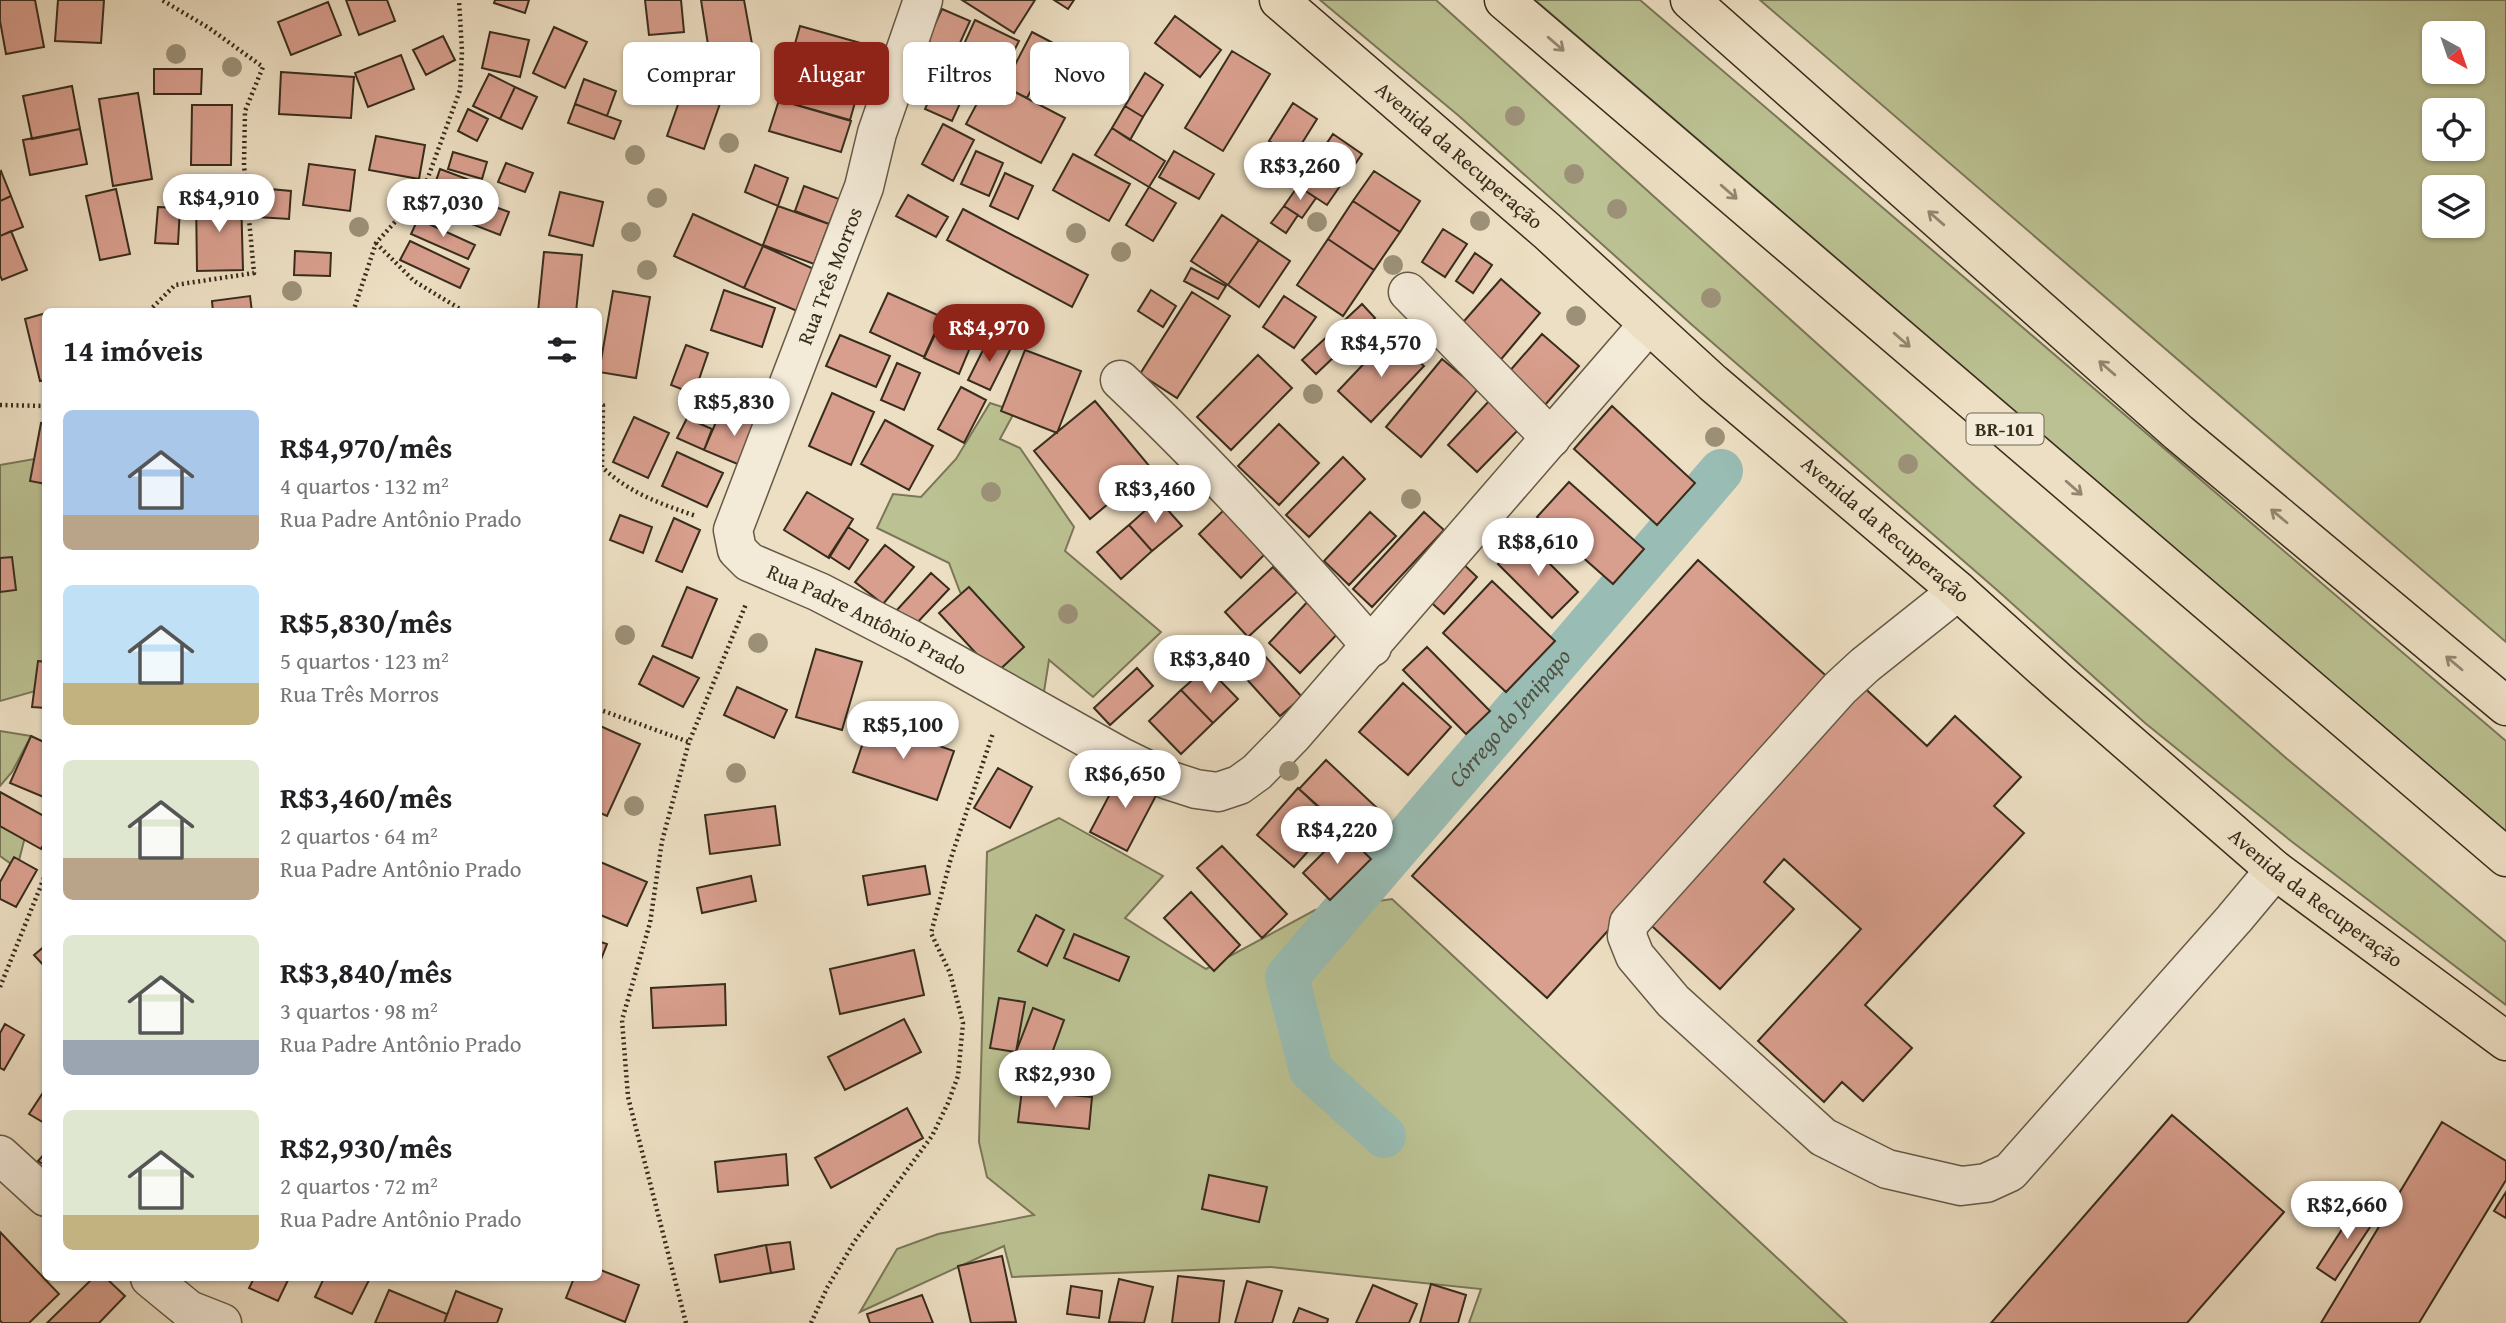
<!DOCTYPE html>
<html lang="pt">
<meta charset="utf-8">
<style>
body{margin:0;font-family:"Gentium Book Plus",serif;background:#f6f6f6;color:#202124;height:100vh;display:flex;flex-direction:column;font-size:26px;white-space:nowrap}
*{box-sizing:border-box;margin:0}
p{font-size:23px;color:#757577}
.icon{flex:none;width:38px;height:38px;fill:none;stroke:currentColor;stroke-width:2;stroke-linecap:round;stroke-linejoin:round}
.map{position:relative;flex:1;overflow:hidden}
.sheet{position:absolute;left:42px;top:308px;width:560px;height:973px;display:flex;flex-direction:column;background:#fff;border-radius:10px;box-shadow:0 2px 5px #0004}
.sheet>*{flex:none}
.guide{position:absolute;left:623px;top:42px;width:665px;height:63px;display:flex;gap:14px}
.needle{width:46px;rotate:140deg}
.controls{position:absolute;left:2422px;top:21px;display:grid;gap:14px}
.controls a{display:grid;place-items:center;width:63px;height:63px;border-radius:10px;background:#fff;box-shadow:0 2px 5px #0004;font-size:35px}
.price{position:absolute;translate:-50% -60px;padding:0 16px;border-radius:24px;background:#fff;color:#222;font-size:23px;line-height:46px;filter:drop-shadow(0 2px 4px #0008)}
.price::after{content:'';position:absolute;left:50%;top:42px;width:21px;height:16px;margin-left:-10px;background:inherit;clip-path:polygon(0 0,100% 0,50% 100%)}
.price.active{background:#8f2418;color:#fff}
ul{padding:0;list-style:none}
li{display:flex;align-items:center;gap:21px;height:175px;padding:0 21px}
li span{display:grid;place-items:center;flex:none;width:196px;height:140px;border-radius:10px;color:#555}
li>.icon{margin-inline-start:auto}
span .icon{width:84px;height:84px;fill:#fffc;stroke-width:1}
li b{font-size:30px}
h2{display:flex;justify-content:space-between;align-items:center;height:84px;padding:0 21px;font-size:30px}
.pill{padding:0 24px;border-radius:10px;background:#fff;box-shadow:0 2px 5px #0004;font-size:24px;line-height:63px}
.pill.active{background:#8f2418;color:#fff}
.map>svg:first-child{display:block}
.green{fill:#bbc192;stroke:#7a7758;stroke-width:2;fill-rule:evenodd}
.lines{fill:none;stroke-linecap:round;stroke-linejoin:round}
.canal{stroke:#99bdb4;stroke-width:44}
.building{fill:#d99f8e;stroke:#382d1d;stroke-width:2}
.minor-casing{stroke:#655a46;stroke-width:41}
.major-casing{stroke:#382d1d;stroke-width:41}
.highway-casing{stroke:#382d1d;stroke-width:41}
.path{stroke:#382d1d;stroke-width:4.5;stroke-dasharray:2 3.5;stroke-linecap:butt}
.minor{stroke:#f3ead8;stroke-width:38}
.major{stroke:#eddfc3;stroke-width:38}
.highway{stroke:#eddfc3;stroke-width:38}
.tree{fill:#9c9178}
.oneway{stroke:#928670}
.labels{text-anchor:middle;stroke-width:5;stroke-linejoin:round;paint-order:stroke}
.shield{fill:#f3ead8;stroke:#706655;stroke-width:2}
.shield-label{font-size:19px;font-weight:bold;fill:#382d1d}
.street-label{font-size:21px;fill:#382d1d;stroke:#f3ead8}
.water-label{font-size:23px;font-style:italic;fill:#505143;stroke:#f3ead8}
</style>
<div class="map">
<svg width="2506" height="1323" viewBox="0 0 2506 1323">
<rect width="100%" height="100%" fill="#eddfc3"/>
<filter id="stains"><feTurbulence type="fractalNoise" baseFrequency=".00286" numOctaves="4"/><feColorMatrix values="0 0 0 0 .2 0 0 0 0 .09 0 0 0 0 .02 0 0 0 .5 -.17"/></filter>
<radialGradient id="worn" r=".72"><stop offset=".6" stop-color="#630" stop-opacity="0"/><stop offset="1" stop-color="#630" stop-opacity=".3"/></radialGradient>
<path class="green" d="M1320 0H1436L1975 486 2286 758 2506 942V1005L2291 841 2145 723 1997 590 1691 324 1459 116Z
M1535 0H1640L2506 741V832Z
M1760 0H2506V642ZM2434 33H2473V72H2434ZM2434 110H2473V149H2434ZM2473 187V226H2434V187Z
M990 403 1015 411 1000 439 1020 448 1074 527 1065 551 1161 632 1093 697 1049 660 1043 698 995 674 1023 647 960 592 949 563 877 528 893 494 921 497 956 459Z
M34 459 45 482V682L39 690 0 701V465Z
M0 731 31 736 12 772 0 786Z
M1059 818 1163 876 1125 918 1206 969 1315 910 1392 899 1847 1323H1469L1481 1289 1271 1267 1012 1277 1004 1246 860 1312 897 1249 938 1234 1034 1215 987 1177 979 1142 987 852Z
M0 823 26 833 17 868 0 856Z"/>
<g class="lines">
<path class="canal" id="s1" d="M1384 1136 1311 1070 1287 977 1721 471"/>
</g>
<path class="building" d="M0 0H35L44 47 6 54 0 21Z
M58 0H104L101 43 55 41Z
M346 0H387L395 21 359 35Z
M495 0H529L525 13 494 3Z
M645 0H681L684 32 649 35Z
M701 0H744L752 44 709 51Z
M962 0H1035L1014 33Z
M1054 0H1074L1068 9Z
M328 2 341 35 291 55 278 22Z
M942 9 970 21 955 54 927 41Z
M1175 16 1221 50 1200 77 1155 43Z
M975 20 1019 41 1002 75 959 55Z
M800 26 871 46 850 120 779 100Z
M554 27 587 42 565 88 533 73Z
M490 32 529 40 520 77 482 68Z
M1032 32 1055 44 1027 98 1004 86Z
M443 36 455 60 426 75 413 50Z
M1232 51 1270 74 1223 151 1185 128Z
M401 55 414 89 368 107 355 73Z
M693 62 730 75 704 149 667 136Z
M154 69H202L201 94H154Z
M281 72 354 77 351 118 279 114Z
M1145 73 1163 85 1143 117 1125 106Z
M489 74 515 87 500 119 473 106Z
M940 76 967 88 952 121 925 109Z
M584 79 616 91 607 116 575 104Z
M990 79 1065 118 1041 163 966 124Z
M72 86 80 129 32 139 23 96Z
M515 87 537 97 522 129 500 119Z
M138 93 152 179 113 186 99 99Z
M779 100 851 121 841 152 769 131Z
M1293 103 1317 119 1294 156 1269 141Z
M575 104 621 121 614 139 568 123Z
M192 105H232L231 165H191Z
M1125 106 1143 117 1130 140 1112 128Z
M468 109 488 119 477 141 458 131Z
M943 124 974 140 953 181 922 164Z
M1112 128 1165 161 1149 187 1095 155Z
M80 129 87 164 30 175 23 140Z
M1333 134 1362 154 1327 205 1298 186Z
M376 136 425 145 419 179 369 170Z
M976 151 1003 163 989 196 961 184Z
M1174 151 1214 174 1199 199 1159 177Z
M453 152 487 162 482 179 448 169Z
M1073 154 1130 184 1109 221 1053 190Z
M506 163 533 173 525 192 498 182Z
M309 164 355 170 350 211 303 205Z
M755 165 788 178 778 206 745 192Z
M440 169 483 185 477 201 435 184Z
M1 171 11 196 0 201V172Z
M1374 171 1420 201 1400 232 1353 201Z
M1005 173 1033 186 1018 219 990 206Z
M804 186 839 199 829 224 795 211Z
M1298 186 1316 198 1302 218 1284 206Z
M1149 187 1176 203 1153 241 1126 225Z
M259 188 291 191 289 219 257 217Z
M116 189 130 254 100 260 86 196Z
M454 192 509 212 500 235 446 214Z
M560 192 603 202 593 246 549 235Z
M908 195 948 217 936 237 896 216Z
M11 196 23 227 0 236V201Z
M241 196 243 270 197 271 196 198Z
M1353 201 1400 232 1374 270 1328 239Z
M778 206 829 224 814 264 763 245Z
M1284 206 1298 215 1286 233 1271 223Z
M158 207 180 208 178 244 155 243Z
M963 209 1088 275 1072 307 947 240Z
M693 214 763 246 744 288 674 256Z
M1222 215 1259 240 1228 285 1191 261Z
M418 219 475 245 468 259 411 234Z
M1443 229 1467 244 1445 277 1422 262Z
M11 231 27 270 2 280 0 275V236Z
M1328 239 1374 270 1343 316 1297 285Z
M1259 240 1290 261 1259 307 1228 285Z
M410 241 469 269 460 288 400 260Z
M763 246 816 270 797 311 744 288Z
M295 251 331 253 330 276 294 275Z
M544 252 582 255 576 312H538Z
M1475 253 1492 265 1473 293 1456 281Z
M1191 268 1226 286 1218 299 1184 281Z
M1501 279 1540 313 1498 363 1458 328Z
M724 290 775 308 762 347 711 330Z
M1151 290 1176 306 1163 327 1138 311Z
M613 291 650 297 636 378 599 372Z
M1192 292 1230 316 1177 398 1140 374Z
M888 293 942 317 924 357 870 332Z
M250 296 252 312H213L212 301Z
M1284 296 1316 317 1294 348 1263 327Z
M1362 304 1375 318 1316 374 1302 360Z
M46 313V380L40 381 25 319Z
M938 328 972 343 959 374 924 358Z
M1542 334 1579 366 1545 405 1508 373Z
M840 335 890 356 876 387 826 366Z
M1391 335 1424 366 1371 422 1338 391Z
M989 338 1011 348 990 390 968 380Z
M686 345 708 353 694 394 671 385Z
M1025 350 1081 371 1057 433 1001 411Z
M1258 355 1292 388 1231 450 1197 417Z
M1442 359 1478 389 1421 457 1386 427Z
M897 363 920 373 904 410 881 400Z
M961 387 986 400 964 443 938 429Z
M832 393 874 412 851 465 809 446Z
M1490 400 1519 429 1477 472 1448 445Z
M1095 401 1151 468 1090 519 1034 451Z
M1612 406 1695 483 1657 525 1574 449Z
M722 408 765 427 747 468 704 450Z
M634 417 669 433 648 478 613 462Z
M687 418 712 429 704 450 677 438Z
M885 420 933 446 909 490 861 464Z
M41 423 46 424V484L30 481Z
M1279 424 1319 463 1279 505 1238 466Z
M677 452 723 473 707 507 662 486Z
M1343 457 1365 479 1309 537 1286 515Z
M1569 482 1644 549 1613 584 1537 517Z
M807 492 853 519 829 558 784 530Z
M1158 499 1182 526 1152 551 1129 525Z
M1226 508 1268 551 1241 578 1199 534Z
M1370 512 1396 536 1349 585 1324 561Z
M1424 512 1444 530 1372 607 1353 589Z
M620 515 652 527 643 553 610 540Z
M674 518 700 530 682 572 656 561Z
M1129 525 1152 551 1121 579 1097 552Z
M848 527 868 540 849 569 829 556Z
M1524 538 1578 592 1552 618 1498 564Z
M885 545 914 567 883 604 855 582Z
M12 557 16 590 0 592V558Z
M1459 560 1477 577 1444 614 1425 597Z
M1698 560 1833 682 1547 998 1412 876Z
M1273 567 1297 592 1248 637 1225 612Z
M931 573 949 589 913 627 896 611Z
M1492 581 1555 641 1506 692 1443 633Z
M687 587 717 599 692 658 662 646Z
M969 587 1024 647 995 674 939 613Z
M1311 598 1343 628 1300 673 1269 643Z
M1254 644 1302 697 1280 716 1233 664Z
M1427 647 1490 711 1466 734 1403 670Z
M816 649 862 662 842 730 796 717Z
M653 656 699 678 683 707 639 684Z
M38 661 46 662V708L32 707Z
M1207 667 1238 699 1213 723 1181 690Z
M1137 668 1153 686 1110 725 1094 708Z
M1857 681 1927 746 1955 716 2021 777 1994 806 2024 833 1865 1005 1912 1048 1863 1101 1842 1082 1824 1102 1758 1041 1861 929 1784 859 1764 882 1794 909 1720 989 1641 916Z
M1403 683 1451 727 1408 775 1359 732Z
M737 687 787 710 774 738 724 715Z
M1181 690 1213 723 1181 754 1149 721Z
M870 722 954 751 937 800 853 772Z
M598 725 640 744 607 816 598 812Z
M31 736 46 743V798L10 783Z
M1326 760 1377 808 1349 836 1299 789Z
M998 768 1032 787 1010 828 974 808Z
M1123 769 1160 788 1127 851 1090 832Z
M1298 788 1335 821 1294 867 1257 835Z
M0 792 46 817V840L41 849 0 826Z
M775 806 780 845 710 854 705 815Z
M1344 832 1371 859 1330 900 1303 873Z
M1222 846 1287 914 1262 938 1197 868Z
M14 857 37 870 16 907 0 899V882Z
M598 861 647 882 627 926 598 914Z
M925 866 930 894 868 905 863 876Z
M751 876 756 901 702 913 697 888Z
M1191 892 1240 945 1214 971 1164 918Z
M1036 915 1064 930 1047 966 1018 951Z
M1074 934 1129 957 1119 981 1064 958Z
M598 941 607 944 598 967Z
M46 945V968L34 955Z
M914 950 924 995 840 1014 830 969Z
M725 984 726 1025 653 1028 651 988Z
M999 998 1025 1002 1016 1052 990 1048Z
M1033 1008 1064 1020 1048 1064 1016 1052Z
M904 1019 921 1052 845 1090 828 1057Z
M5 1024 24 1035 4 1070 0 1068V1033Z
M46 1088V1124L29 1114Z
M1022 1090 1092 1097 1089 1129 1018 1122Z
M907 1108 923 1138 831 1188 815 1158Z
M2172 1115 2284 1212 2187 1323H1991Z
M2442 1122 2506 1161V1180L2419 1323H2321Z
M46 1152V1166L38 1161Z
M786 1154 788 1185 718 1192 715 1162Z
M1209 1175 1267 1187 1259 1222 1202 1209Z
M2506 1192V1218L2494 1211Z
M2359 1203 2378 1215 2335 1280 2317 1268Z
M0 1232 59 1294 29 1323H2L0 1320Z
M790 1242 794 1269 771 1273 766 1245Z
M766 1245 771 1273 720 1282 715 1255Z
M1002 1256 1016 1322 971 1323 958 1266Z
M598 1269 639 1285 625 1322 566 1298 574 1278H598Z
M1178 1276 1224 1281 1219 1323H1172Z
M93 1278H106L125 1296 99 1323H47Z
M254 1278H289L278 1301 249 1288Z
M324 1278H370L352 1314 315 1297Z
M1119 1279 1153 1287 1144 1323 1109 1322Z
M1247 1281 1282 1291 1272 1323H1235Z
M1431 1284 1466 1295 1458 1323H1420Z
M1373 1285 1417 1304 1409 1323H1356Z
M1071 1286 1102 1291 1099 1318 1067 1314Z
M389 1290 447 1314 444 1323H375Z
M456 1291 502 1309 497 1323H444Z
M922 1295 933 1323H870L867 1314Z
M1299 1308 1328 1319 1327 1323H1293Z"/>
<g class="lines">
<defs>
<g id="minor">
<path id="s2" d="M923 0 877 133 864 187 733 530 737 550 749 562 819 592 914 641 1121 757 1168 780 1196 789 1218 792 1239 785 1257 772 1292 736 1648 325"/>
<path d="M1408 292 1551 438"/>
<path d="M1120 380C1209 464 1292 555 1372 647"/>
<path d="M1958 591 1865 665 1840 688 1629 923 1627 936 1635 956 1673 1001 1823 1137 1887 1169 1961 1186 1986 1183 2010 1172 2234 919 2275 870"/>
<path d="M0 1155 46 1197"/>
<path d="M150 1278 189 1310 222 1323"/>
</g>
<g id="major">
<path id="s3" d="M1279 0 1547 231 1713 383 1958 591 2060 683 2275 870 2506 1041"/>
</g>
<path id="highway" d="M1504 0 2506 857
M1690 0 2179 433 2506 706"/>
</defs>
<use href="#minor" class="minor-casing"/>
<use href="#major" class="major-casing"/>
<use href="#highway" class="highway-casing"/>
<path class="path" d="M376 243 414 281 465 312
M152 312 151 309 175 285 254 273 244 165 245 111 263 67 209 28 162 0
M353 312 376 243 423 191 460 90 462 51 459 0
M598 402 603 405 602 467C629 493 661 504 696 516
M0 405 46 406
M598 709 689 742
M0 987 46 873
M686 1323 628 1097 622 1020 650 923 662 841 689 742 746 604
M811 1323 827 1288 854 1242 932 1136 948 1103 958 1076 963 1023 950 973 931 933 951 858 993 733"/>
<use href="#minor" class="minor"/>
<use href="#major" class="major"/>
<use href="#highway" class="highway"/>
</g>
<g class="tree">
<circle cx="176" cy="54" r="10"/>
<circle cx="232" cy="67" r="10"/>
<circle cx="1515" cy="116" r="10"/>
<circle cx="729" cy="143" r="10"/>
<circle cx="635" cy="155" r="10"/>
<circle cx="1574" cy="174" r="10"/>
<circle cx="657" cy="198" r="10"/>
<circle cx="1617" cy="209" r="10"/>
<circle cx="1480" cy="221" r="10"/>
<circle cx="1317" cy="222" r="10"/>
<circle cx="359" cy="227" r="10"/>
<circle cx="631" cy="232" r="10"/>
<circle cx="1076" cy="233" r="10"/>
<circle cx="1121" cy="252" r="10"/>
<circle cx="1393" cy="265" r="10"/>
<circle cx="647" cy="270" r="10"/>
<circle cx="292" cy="291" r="10"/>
<circle cx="1711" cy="298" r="10"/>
<circle cx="1576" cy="316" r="10"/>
<circle cx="1313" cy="394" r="10"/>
<circle cx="1715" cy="437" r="10"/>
<circle cx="1908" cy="464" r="10"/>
<circle cx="991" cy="492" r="10"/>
<circle cx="1411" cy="499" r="10"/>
<circle cx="1068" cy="614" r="10"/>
<circle cx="625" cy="635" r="10"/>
<circle cx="758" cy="643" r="10"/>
<circle cx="1289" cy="771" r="10"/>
<circle cx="736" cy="773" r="10"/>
<circle cx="634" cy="806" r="10"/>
</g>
<defs><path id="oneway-shaft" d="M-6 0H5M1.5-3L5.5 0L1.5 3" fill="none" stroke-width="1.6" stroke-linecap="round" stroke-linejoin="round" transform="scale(1.75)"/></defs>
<g class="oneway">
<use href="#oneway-shaft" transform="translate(1556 44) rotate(41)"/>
<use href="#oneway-shaft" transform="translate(1729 192) rotate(41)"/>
<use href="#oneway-shaft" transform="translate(1936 218) rotate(-139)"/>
<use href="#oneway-shaft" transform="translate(1902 340) rotate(41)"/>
<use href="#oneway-shaft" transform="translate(2107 368) rotate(-139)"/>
<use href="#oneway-shaft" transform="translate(2074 488) rotate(41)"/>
<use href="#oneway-shaft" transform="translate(2279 516) rotate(-140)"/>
<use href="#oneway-shaft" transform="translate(2454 663) rotate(-140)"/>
</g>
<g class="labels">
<rect class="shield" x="1966.5" y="413.5" width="77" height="31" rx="5"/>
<g class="shield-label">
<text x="2005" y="436">BR-101</text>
</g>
<g class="street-label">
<text dy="7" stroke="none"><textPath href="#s3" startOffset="238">Avenida da Recuperação</textPath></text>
<text transform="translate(830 276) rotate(-69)" y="7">Rua Três Morros</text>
<text dy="7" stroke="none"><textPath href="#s3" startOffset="805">Avenida da Recuperação</textPath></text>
<text dy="7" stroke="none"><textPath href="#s2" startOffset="732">Rua Padre Antônio Prado</textPath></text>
<text dy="7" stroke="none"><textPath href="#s3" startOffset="1372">Avenida da Recuperação</textPath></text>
</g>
<g class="water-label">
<text dy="8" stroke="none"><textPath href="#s1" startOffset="536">Córrego do Jenipapo</textPath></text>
</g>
</g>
<rect width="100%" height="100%" filter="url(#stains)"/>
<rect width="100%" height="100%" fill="url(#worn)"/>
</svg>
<div class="controls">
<a><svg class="needle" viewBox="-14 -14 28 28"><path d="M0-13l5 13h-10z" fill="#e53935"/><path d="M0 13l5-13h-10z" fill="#757577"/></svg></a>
<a><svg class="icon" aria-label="locate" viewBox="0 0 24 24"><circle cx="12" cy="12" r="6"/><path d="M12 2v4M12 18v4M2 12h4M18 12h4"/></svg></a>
<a><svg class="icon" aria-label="layers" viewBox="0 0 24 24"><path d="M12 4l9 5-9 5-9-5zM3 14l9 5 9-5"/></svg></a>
</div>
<b class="price" style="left:1300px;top:202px">R$3,260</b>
<b class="price" style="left:219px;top:234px">R$4,910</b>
<b class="price" style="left:443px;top:239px">R$7,030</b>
<b class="price active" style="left:989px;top:364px">R$4,970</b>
<b class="price" style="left:1381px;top:379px">R$4,570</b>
<b class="price" style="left:734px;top:438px">R$5,830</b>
<b class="price" style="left:1155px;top:525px">R$3,460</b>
<b class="price" style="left:1538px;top:578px">R$8,610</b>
<b class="price" style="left:1210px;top:695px">R$3,840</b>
<b class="price" style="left:903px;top:761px">R$5,100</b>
<b class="price" style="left:1125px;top:810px">R$6,650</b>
<b class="price" style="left:1337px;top:866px">R$4,220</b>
<b class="price" style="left:1055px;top:1110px">R$2,930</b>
<b class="price" style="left:2347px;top:1241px">R$2,660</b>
<div class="guide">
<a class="pill">Comprar</a>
<a class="pill active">Alugar</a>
<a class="pill">Filtros</a>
<a class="pill">Novo</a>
</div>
<section class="sheet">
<h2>14 imóveis<svg class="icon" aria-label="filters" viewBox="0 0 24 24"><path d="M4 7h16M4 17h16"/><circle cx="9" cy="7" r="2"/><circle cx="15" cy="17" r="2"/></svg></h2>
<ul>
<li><span style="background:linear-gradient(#a9c7e8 75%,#b9a48a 0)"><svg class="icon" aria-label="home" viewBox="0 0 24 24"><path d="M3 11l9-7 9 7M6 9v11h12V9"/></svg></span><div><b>R$4,970/mês</b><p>4 quartos · 132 m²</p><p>Rua Padre Antônio Prado</p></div></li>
<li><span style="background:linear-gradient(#bfe0f5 70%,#c2b280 0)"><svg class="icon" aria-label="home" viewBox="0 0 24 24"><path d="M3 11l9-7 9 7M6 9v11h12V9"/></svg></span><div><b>R$5,830/mês</b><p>5 quartos · 123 m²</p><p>Rua Três Morros</p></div></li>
<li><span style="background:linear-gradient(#dfe7d0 70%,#b9a48a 0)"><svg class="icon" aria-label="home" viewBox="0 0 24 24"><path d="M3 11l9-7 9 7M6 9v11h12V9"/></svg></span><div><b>R$3,460/mês</b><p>2 quartos · 64 m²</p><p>Rua Padre Antônio Prado</p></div></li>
<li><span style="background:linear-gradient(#dfe7d0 75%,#9aa5b1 0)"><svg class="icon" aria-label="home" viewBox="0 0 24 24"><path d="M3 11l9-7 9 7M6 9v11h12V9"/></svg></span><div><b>R$3,840/mês</b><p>3 quartos · 98 m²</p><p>Rua Padre Antônio Prado</p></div></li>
<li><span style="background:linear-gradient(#dfe7d0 75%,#c2b280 0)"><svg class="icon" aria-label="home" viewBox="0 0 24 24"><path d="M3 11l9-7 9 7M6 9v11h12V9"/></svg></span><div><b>R$2,930/mês</b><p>2 quartos · 72 m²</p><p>Rua Padre Antônio Prado</p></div></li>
</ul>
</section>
</div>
